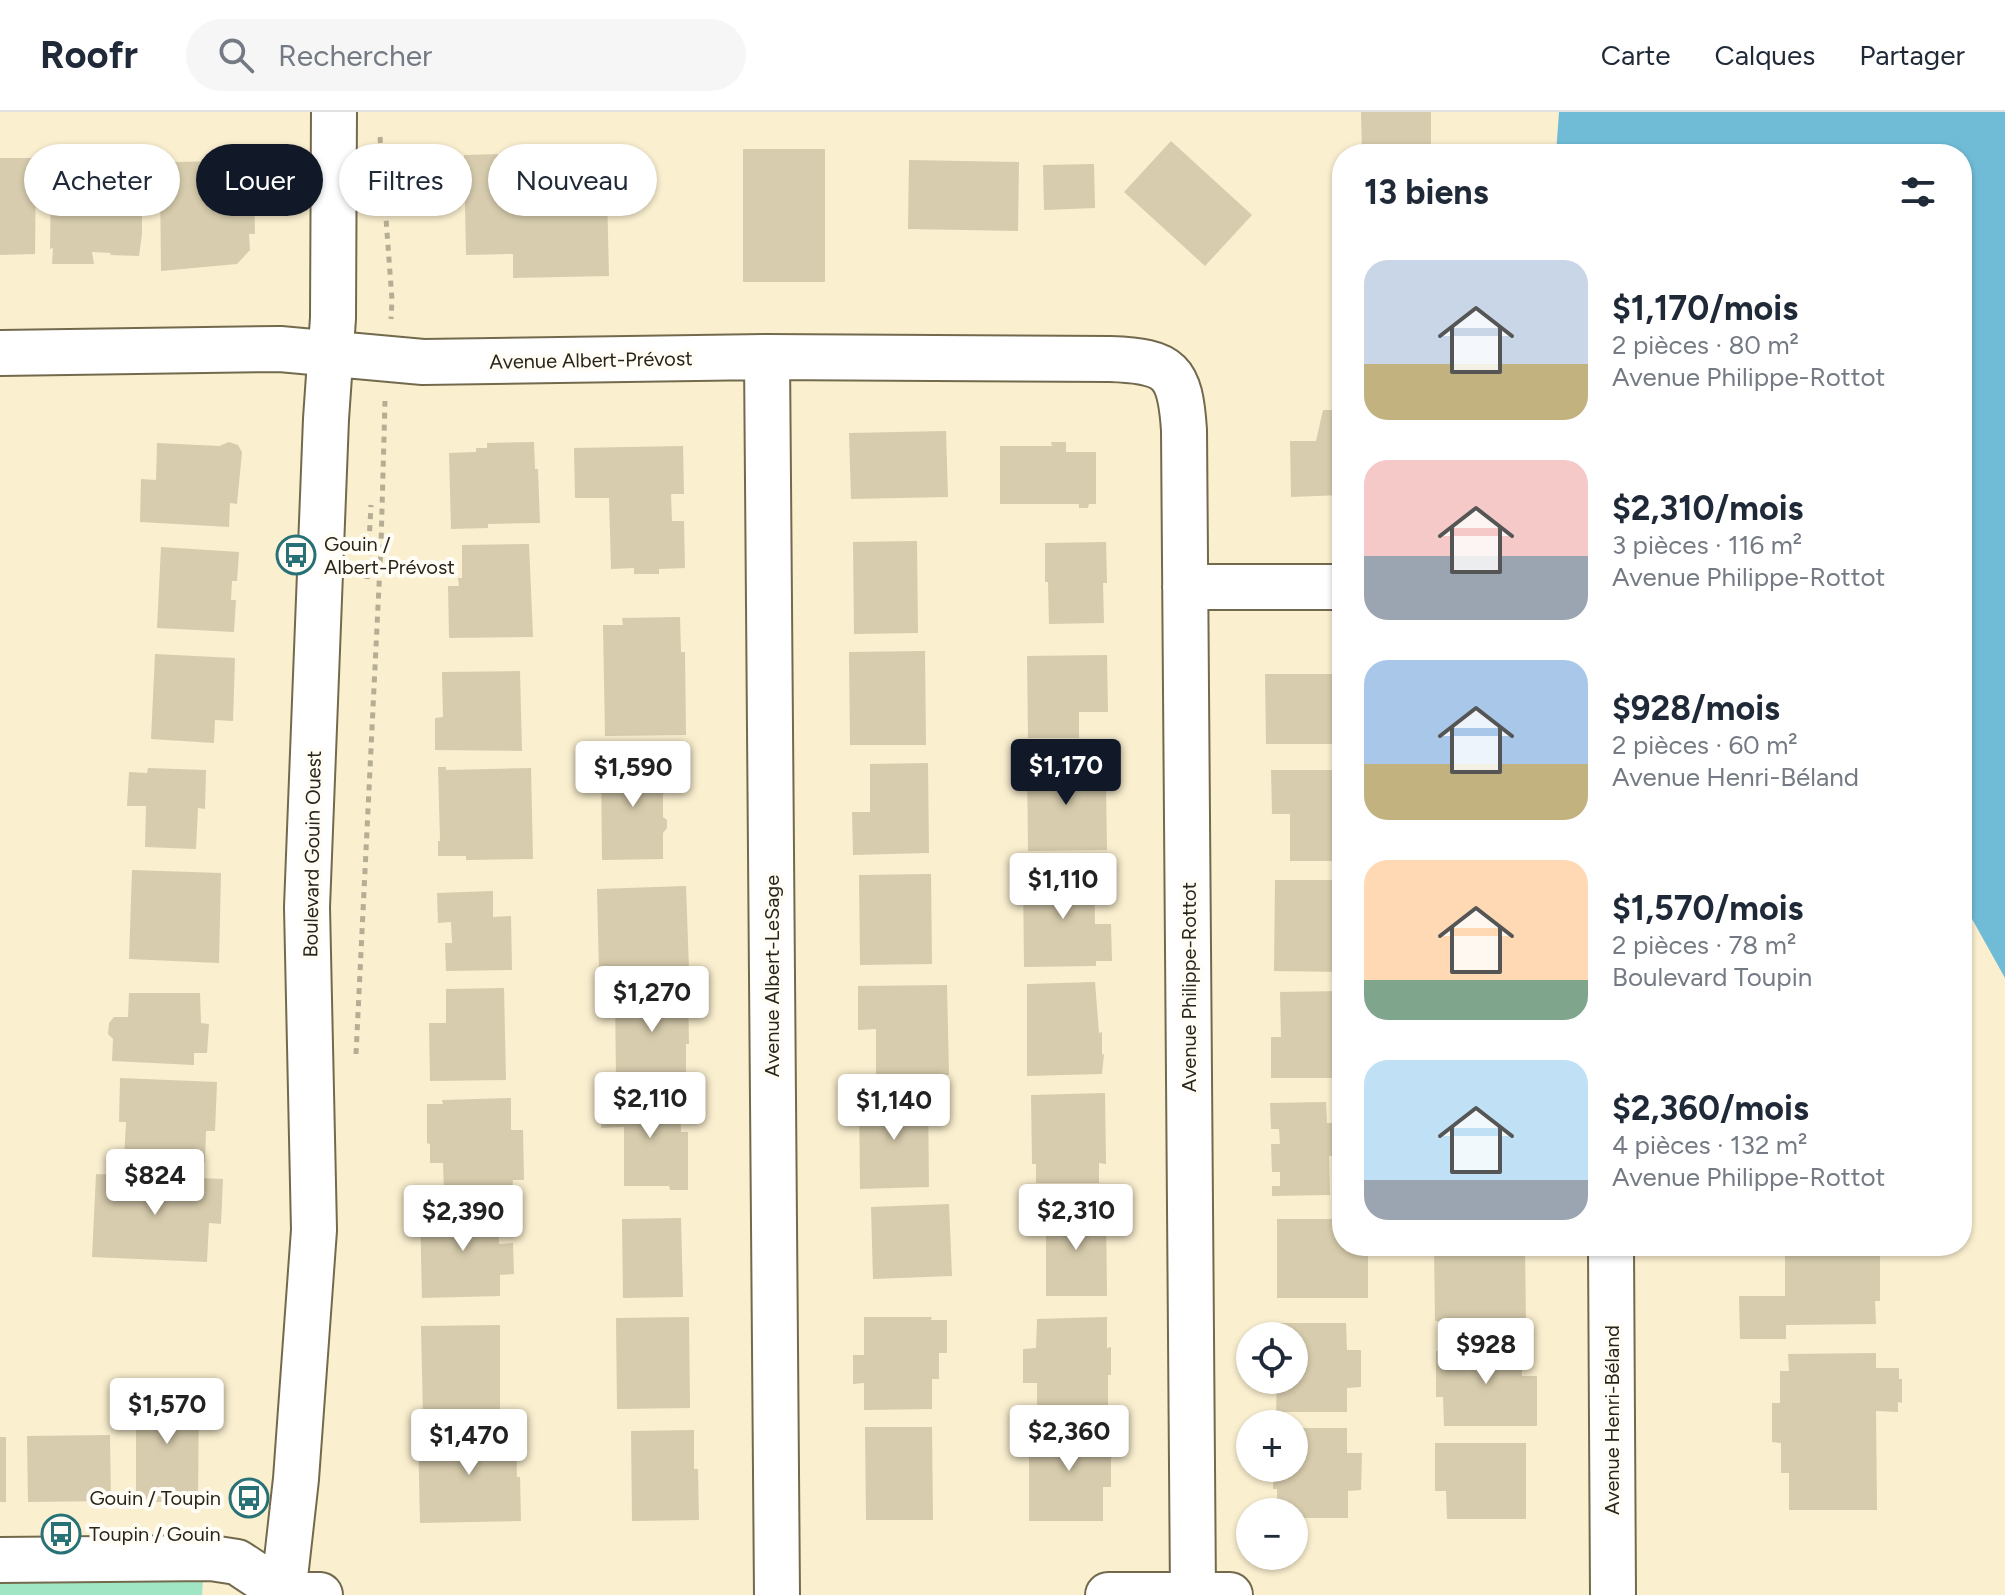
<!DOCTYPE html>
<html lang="fr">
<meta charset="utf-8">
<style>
body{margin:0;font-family:Figtree,sans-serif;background:#f6f6f7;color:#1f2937;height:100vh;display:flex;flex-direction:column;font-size:30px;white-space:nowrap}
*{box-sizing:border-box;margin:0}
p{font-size:26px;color:#747a83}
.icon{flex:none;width:44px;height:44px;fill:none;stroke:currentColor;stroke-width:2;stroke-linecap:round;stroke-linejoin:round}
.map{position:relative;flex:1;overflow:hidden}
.drawer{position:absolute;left:1332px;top:32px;width:640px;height:1112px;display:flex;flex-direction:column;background:#fff;border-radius:32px;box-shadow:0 2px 6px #0004}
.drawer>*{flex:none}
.hud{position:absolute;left:24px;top:32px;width:760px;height:72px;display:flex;gap:16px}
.controls{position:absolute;left:1236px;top:1210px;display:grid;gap:16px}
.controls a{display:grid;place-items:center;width:72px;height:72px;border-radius:50%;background:#fff;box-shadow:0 2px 6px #0004;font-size:40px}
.price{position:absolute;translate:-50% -68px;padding:0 18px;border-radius:8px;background:#fff;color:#222;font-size:26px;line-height:52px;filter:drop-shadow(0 2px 4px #0008)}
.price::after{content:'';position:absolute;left:50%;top:48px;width:24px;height:18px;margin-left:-12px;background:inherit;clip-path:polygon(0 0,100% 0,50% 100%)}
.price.active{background:#111827;color:#fff}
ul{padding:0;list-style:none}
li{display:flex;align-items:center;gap:24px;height:200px;padding:0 32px}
li span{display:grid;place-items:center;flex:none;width:224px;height:160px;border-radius:24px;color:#555}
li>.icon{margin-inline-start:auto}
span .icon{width:96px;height:96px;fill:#fffc;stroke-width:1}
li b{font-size:34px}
h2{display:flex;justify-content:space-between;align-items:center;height:96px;padding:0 32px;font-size:34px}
.tag{padding:0 28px;border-radius:36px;background:#fff;box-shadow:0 2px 6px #0004;font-size:28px;line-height:72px}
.tag.active{background:#111827;color:#fff}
header{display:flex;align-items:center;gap:48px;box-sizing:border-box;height:112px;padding:0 40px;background:#fff;border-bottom:2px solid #e0e1e3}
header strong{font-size:38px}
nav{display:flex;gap:44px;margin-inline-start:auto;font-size:28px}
.search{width:560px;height:72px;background:#f6f6f7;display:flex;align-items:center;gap:20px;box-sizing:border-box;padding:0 28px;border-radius:44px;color:#747a83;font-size:30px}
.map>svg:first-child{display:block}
.green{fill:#a0e6c4}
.water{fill:#70bcd7}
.building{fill:#d7ccad}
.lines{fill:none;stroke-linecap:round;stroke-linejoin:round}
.minor-casing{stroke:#736a4d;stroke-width:48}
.path{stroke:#b6ae94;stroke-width:5;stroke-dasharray:6 6;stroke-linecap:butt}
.minor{stroke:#fff;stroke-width:44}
.labels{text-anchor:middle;stroke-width:8;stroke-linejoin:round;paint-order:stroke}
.street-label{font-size:20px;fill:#292519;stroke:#fffdf6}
.poi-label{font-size:20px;fill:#292519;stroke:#fffdf6;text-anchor:start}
</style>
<header>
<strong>Roofr</strong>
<div class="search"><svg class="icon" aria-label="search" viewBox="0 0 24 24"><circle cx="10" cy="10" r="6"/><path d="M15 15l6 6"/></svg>Rechercher</div>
<nav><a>Carte</a><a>Calques</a><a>Partager</a></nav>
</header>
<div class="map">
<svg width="2005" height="1483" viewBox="0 0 2005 1483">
<rect width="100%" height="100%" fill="#faefcf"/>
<path class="green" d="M203 1467 202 1483H0V1468Z"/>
<path class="water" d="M1559 0H2005V866L1962 789V42H1556Z"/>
<path class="building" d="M1361 0H1431V42H1362Z
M1171 29 1252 103 1205 154 1124 80Z
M743 37H825V170H743Z
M606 39 609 164 513 166V142L466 143 464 43Z
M0 46H36L35 142 0 143Z
M90 46 91 49 103 48 104 67 142 65V122L139 144 110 143 111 141 92 140 94 152H52L53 136 50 137 51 68H55V47Z
M909 48 1019 50 1018 119 908 117Z
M224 49V64L254 63 255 122H249L250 138 237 152 161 159 160 65H176L175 50Z
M1094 52 1095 96 1044 98 1043 53Z
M1323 298H1342V383L1291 385 1290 329H1316Z
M946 319 948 385 851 387 849 321Z
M229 330 238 333 242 340 237 392 230 391 229 415 140 410 141 367 156 368 157 331 219 334Z
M534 330 535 357H538L540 411 488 412V416L451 417 449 341 476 340V336H487V331Z
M1051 330H1066V340H1096V392H1089L1088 396H1079V392H1000V334H1052Z
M683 334 684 382H671L672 409H684L685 456 659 457V462H634V456L611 457 609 386H575L574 336Z
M917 429 918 521 854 522 853 430Z
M1106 430 1107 471H1103L1104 511 1049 512 1048 470H1045V431Z
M529 432 533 525 449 526 448 474H459L458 466H462V433Z
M161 435 239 440 237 469H232L231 488H236L234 520 157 516Z
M680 505 681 540H685L686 623 605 624 603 513H623L622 506Z
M925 539 926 633H850L849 540Z
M155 542 235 546 233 609 215 608 214 631 151 627Z
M1107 543 1108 600H1079V626H1028L1027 544Z
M520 559 522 639 435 638V606L443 605 442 560Z
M1265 562H1342V632H1266Z
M601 649H669V681L663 680V705L667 708V716L663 721V747L602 748Z
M1095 649V674H1106L1107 738 1028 739 1027 650Z
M928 651 929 741 853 743 852 700H870V652Z
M438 655H446V658L531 656 533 747 466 748V744H438V729H440Z
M148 656 206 658 205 697 198 696 196 737 145 735 146 694H127L129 660 147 661Z
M1271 658H1342V749H1290V702H1272Z
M132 758 221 761 219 851 129 847Z
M1094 759 1095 812H1111L1112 849H1096V854L1024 855 1023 760Z
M931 762 932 852 860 853 859 763Z
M1275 768H1342V860L1274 859Z
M686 774 689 857 599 860 597 777Z
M493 779V805L511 804 512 858 446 859 445 831H452L451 810 438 811 437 781Z
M1095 870 1099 921 1102 920V943L1104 942 1102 962 1027 964V872Z
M947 873 949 963 876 964V917L858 918V874Z
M504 876 506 968 430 969 429 911H446V877Z
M688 876 689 932H686V967L616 968 615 877Z
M1342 879V903H1339V966H1271V925H1281L1280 880Z
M129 881H200L201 911 209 912 207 941H194V953L112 949 113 927 108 922 109 911 114 905H128Z
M120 966 217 970 215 1019H206L205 1050 124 1047 126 1010H119Z
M1105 981 1106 1052 1099 1051V1071H1036V1052H1032L1031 983Z
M928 982 929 1075 860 1077 859 984Z
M680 983 681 1020H688V1078H670L669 1074H624V1015L601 1016V986H623L624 988H633V984Z
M511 986V1018H523L524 1068H513L512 1080 444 1081 443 1051H430V1032L427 1031V992H443L442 988Z
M1326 990 1327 1011H1342V1044H1329L1330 1083 1272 1084V1074H1280V1060H1272L1271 1032H1280L1279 1017H1271L1270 991Z
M96 1062 223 1067 221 1112 209 1111 207 1150 92 1145Z
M949 1092 952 1164 873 1167 871 1095Z
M498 1095 499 1132 513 1131 514 1162 500 1163V1184L422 1186 420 1097Z
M1046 1095H1106L1107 1184H1046Z
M681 1106 683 1185 623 1186 622 1107Z
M1277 1107H1342V1134H1368V1186H1277Z
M1434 1134H1525L1526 1214H1446V1210L1435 1209Z
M1785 1134H1875V1143L1880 1144V1189H1875L1876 1212 1786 1213V1227H1740L1739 1184H1785Z
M689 1205 690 1296 617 1297 616 1206Z
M864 1205H932L931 1208H947V1241H939V1267H932V1297L864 1298V1271L853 1272V1243H864Z
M1107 1205V1236L1111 1235V1263H1108V1296L1037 1297V1271H1023V1237L1036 1236 1037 1207Z
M1276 1211H1346L1347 1238H1361V1275L1347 1276V1300H1276L1277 1268H1294V1224H1276Z
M500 1213V1304L423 1305 421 1214Z
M1522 1232V1264H1537V1314H1444L1443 1285H1436V1239H1443V1233Z
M1876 1241V1256H1899V1267H1902V1291L1898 1290V1300L1876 1299 1877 1398H1789V1361H1781V1331L1772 1330V1291H1780V1259H1789L1788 1242Z
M136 1278H199L198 1390H136Z
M1103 1314V1318H1111V1375H1103V1409H1029V1315Z
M865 1315H932L933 1408H866Z
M1294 1316H1347V1341H1362L1361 1378 1348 1379V1406H1294V1400H1277V1377H1273L1274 1356H1294Z
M516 1318 517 1365H520L521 1409 420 1411 418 1320Z
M694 1318V1357H698L699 1408 632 1409 631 1319Z
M110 1323 111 1389 28 1390 27 1324Z
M0 1325H6V1390H0Z
M1435 1331H1526V1407H1447L1446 1379H1435Z"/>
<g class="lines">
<defs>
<path id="minor" d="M0 241 280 237 423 250 767 245 1110 247C1171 249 1180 259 1184 318L1193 1482
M767 245 777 1483
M1185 475H1342
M1611 1134 1613 1483
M0 1448 211 1446 237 1450 284 1481 320 1483
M283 1483 296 1367 314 1118 307 795 326 307 333 206 334 0
M1108 1483H1230"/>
</defs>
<use href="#minor" class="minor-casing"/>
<path class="path" d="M380 25 392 188 391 207
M367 467 371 393
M356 942 381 433 385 289"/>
<use href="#minor" class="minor"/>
</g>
<defs>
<symbol id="bus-ring" viewBox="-11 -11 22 22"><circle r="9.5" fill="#fffdf6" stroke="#287277" stroke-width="1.5"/><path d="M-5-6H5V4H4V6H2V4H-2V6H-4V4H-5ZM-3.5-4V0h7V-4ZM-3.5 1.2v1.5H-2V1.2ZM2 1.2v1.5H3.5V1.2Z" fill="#287277"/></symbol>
</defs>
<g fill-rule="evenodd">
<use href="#bus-ring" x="274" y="421" width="44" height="44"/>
<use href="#bus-ring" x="227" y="1364" width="44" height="44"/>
<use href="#bus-ring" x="39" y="1400" width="44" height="44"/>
</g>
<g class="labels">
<g class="street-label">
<text transform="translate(591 248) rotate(-1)" y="7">Avenue Albert-Prévost</text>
<text transform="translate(312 742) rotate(-89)" y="7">Boulevard Gouin Ouest</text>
<text transform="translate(772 864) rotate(-90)" y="7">Avenue Albert-LeSage</text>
<text transform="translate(1189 875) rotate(-90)" y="7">Avenue Philippe-Rottot</text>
<text transform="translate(1612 1308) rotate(-90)" y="7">Avenue Henri-Béland</text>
</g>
<g class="poi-label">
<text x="324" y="439">Gouin /<tspan x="324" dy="23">Albert-Prévost</tspan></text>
<text x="221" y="1393" text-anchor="end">Gouin / Toupin</text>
<text x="89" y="1429">Toupin / Gouin</text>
</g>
</g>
</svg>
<div class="controls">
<a><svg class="icon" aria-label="locate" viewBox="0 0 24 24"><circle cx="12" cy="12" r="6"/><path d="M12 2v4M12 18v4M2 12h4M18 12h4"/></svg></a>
<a>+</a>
<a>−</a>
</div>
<b class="price active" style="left:1066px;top:695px">$1,170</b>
<b class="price" style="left:633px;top:697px">$1,590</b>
<b class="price" style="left:1063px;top:809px">$1,110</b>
<b class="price" style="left:652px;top:922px">$1,270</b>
<b class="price" style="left:650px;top:1028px">$2,110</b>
<b class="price" style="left:894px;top:1030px">$1,140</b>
<b class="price" style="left:155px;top:1105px">$824</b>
<b class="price" style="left:1076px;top:1140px">$2,310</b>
<b class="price" style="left:463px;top:1141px">$2,390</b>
<b class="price" style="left:1486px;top:1274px">$928</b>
<b class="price" style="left:167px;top:1334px">$1,570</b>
<b class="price" style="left:1069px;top:1361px">$2,360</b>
<b class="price" style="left:469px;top:1365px">$1,470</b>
<div class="hud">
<a class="tag">Acheter</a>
<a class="tag active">Louer</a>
<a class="tag">Filtres</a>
<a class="tag">Nouveau</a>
</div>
<section class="drawer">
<h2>13 biens<svg class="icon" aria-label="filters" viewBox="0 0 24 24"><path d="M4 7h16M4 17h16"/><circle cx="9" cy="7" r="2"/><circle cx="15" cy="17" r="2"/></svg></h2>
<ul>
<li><span style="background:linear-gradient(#c9d6e8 65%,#c2b280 0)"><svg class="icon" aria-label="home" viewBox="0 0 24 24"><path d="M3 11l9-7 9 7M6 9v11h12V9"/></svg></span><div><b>$1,170/mois</b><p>2 pièces · 80 m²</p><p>Avenue Philippe-Rottot</p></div></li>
<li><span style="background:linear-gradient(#f6c9c9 60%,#9aa5b1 0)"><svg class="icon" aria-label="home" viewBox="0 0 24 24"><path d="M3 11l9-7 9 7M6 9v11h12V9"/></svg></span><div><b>$2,310/mois</b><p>3 pièces · 116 m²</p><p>Avenue Philippe-Rottot</p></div></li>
<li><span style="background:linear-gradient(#a9c7e8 65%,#c2b280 0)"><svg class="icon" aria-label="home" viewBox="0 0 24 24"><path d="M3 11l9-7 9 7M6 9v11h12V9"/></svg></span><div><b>$928/mois</b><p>2 pièces · 60 m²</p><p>Avenue Henri-Béland</p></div></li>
<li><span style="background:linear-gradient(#ffd9b3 75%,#7fa58c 0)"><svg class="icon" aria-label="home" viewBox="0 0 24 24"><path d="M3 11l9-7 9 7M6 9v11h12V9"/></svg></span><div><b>$1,570/mois</b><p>2 pièces · 78 m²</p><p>Boulevard Toupin</p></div></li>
<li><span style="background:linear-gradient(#bfe0f5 75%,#9aa5b1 0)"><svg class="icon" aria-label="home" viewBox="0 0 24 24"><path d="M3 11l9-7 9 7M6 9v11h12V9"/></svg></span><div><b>$2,360/mois</b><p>4 pièces · 132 m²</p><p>Avenue Philippe-Rottot</p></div></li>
</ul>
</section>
</div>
